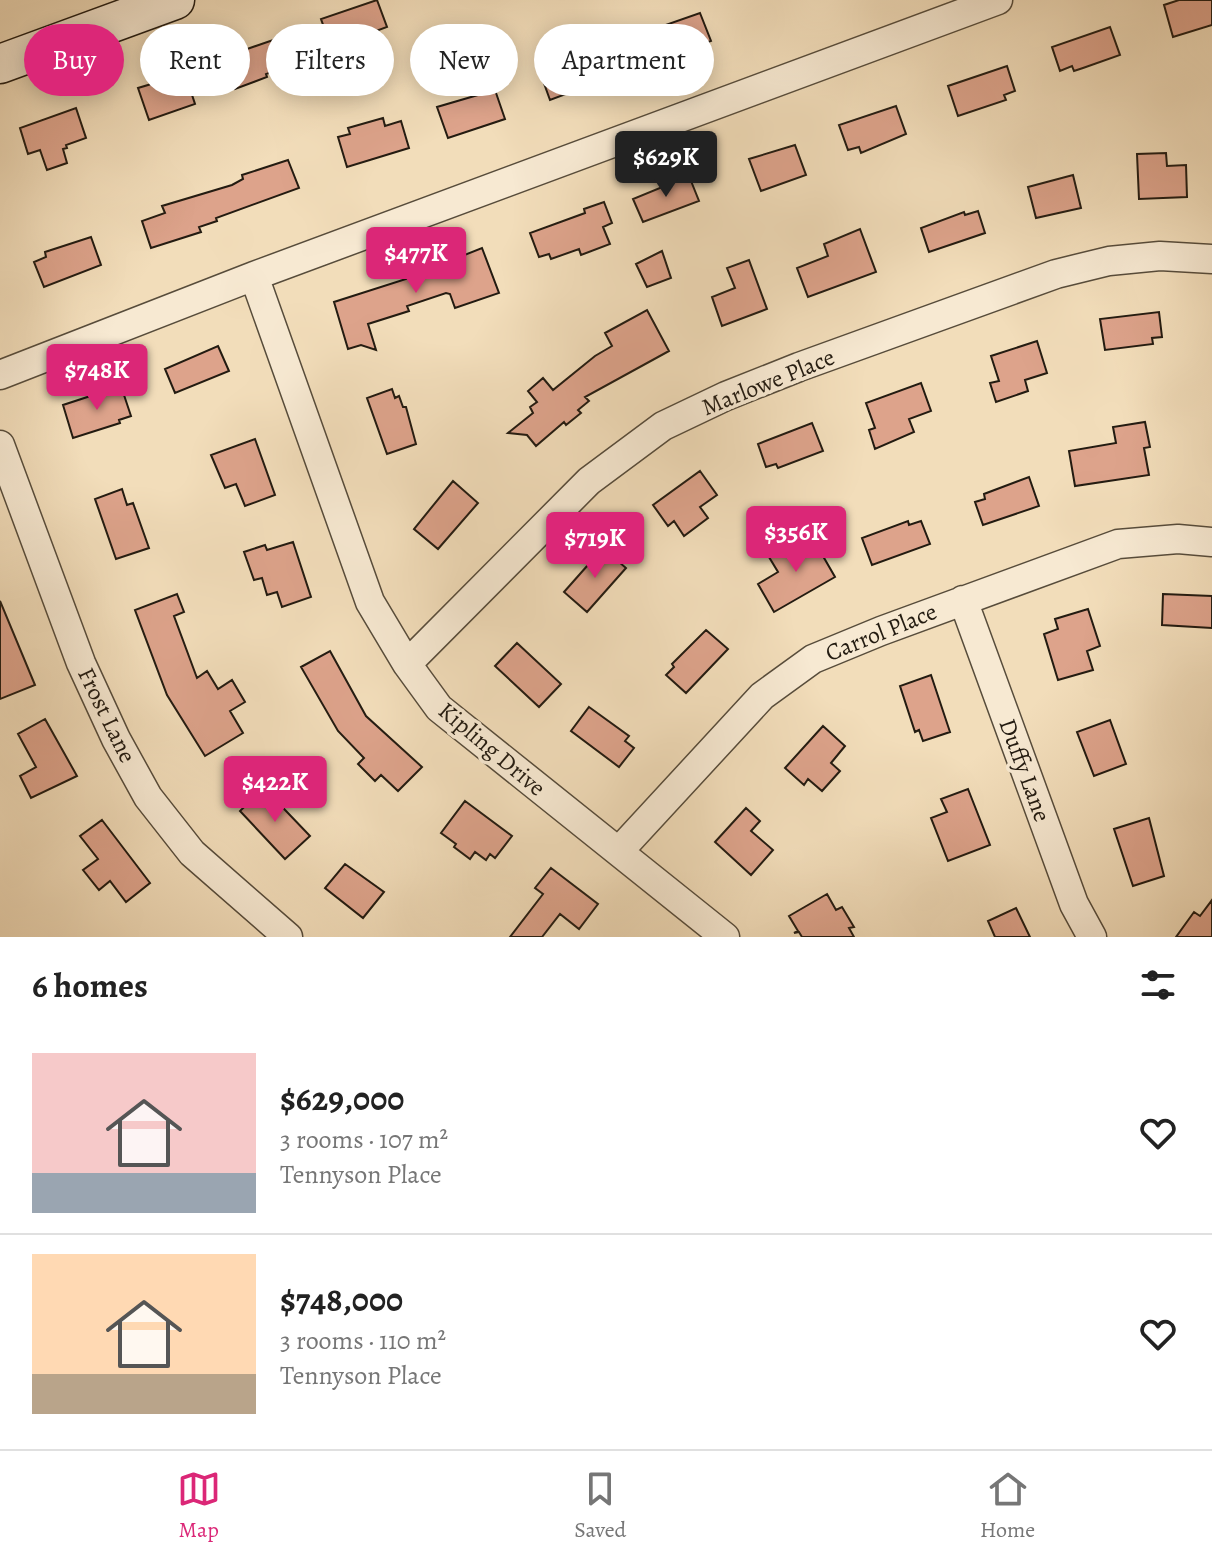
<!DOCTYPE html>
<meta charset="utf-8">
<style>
body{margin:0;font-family:Alegreya,serif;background:#f2f2f2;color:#222;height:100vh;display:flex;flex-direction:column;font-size:30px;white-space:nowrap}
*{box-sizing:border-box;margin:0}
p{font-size:26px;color:#767676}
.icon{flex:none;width:44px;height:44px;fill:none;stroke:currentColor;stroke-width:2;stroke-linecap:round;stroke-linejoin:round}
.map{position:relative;height:937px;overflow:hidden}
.details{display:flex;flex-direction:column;background:#fff;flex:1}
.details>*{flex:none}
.guide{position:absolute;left:24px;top:24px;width:800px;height:72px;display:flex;gap:16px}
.price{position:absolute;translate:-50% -68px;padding:0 18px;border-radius:8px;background:#db2777;color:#fff;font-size:26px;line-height:52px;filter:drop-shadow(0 2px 4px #0008)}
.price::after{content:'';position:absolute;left:50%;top:48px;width:24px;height:18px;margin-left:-12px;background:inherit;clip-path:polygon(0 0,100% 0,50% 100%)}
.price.selected{background:#222;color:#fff}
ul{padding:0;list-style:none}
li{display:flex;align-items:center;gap:24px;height:200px;padding:0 32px}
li+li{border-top:2px solid #e0e0e0}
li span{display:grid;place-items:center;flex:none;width:224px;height:160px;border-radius:0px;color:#555}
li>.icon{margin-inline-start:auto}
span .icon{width:96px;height:96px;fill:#fffc;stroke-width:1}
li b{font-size:34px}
h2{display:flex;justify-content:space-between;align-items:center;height:96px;padding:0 32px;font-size:34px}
.chip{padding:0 28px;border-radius:36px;background:#fff;box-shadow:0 4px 20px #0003;font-size:28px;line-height:72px}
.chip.selected{background:#db2777;color:#fff}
.dock{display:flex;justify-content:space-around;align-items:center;height:112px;border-top:2px solid #e0e0e0;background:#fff;font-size:22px;color:#767676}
.dock a{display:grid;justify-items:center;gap:4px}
.dock .selected{color:#db2777}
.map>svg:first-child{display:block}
.building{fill:#dda38b;stroke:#231b11;stroke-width:2}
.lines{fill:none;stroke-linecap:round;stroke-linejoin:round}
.street-casing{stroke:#574c3b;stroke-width:31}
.secondary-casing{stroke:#231b11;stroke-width:41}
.street{stroke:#f7e9d2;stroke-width:28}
.secondary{stroke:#f7e9d2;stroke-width:38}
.labels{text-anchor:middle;stroke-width:7;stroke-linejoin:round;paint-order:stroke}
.street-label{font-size:24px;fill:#231b11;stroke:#f7e9d2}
</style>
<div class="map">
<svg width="1212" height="937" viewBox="0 0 1212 937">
<rect width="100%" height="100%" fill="#f2ddba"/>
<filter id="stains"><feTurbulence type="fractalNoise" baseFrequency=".0025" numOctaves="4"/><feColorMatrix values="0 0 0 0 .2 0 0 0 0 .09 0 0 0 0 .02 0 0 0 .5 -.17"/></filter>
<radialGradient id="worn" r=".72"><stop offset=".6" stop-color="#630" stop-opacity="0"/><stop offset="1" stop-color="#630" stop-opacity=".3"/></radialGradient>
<path class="building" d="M377 0 387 27 341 44 340 41 330 44 321 19Z
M1179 0H1212V25L1173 37 1164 5Z
M700 13 711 41 653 63 644 37 656 33 654 29Z
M1110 27 1120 55 1083 68 1074 71 1072 66 1060 71 1052 47Z
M276 39 286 67 266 74 267 77 235 89 224 57Z
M595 50 606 79 550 100 541 75 552 70 550 67Z
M1007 66 1015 91 1004 95 1006 100 958 116 948 86Z
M185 74 195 104 149 120 138 88Z
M495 90 505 119 448 138 437 107Z
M896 106 906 134 861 153 859 147 848 150 839 125Z
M76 108 86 138 66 145 67 148 63 149 67 163 47 170 40 150 28 154 20 128Z
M383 118 385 126 401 121 409 148 347 167 338 137 350 134 348 128Z
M795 145 806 175 761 191 749 159Z
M1166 153 1167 166 1186 165 1187 197 1139 199 1137 154Z
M288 160 299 188 216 218 217 221 199 227 201 232 151 248 142 221 165 213 162 206 232 185 243 179 242 175Z
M1073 175 1081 208 1036 218 1028 187Z
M689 176 699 201 643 222 633 199Z
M604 202 612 223 603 227 610 244 581 255 579 249 551 259 549 254 539 257 530 233 585 213 584 209Z
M978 211 985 233 929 252 921 228 964 212 965 215Z
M860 229 876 272 808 297 797 268 828 256 824 244Z
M91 237 101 265 44 287 34 262 46 257 45 252Z
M482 248 499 293 455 308 450 294 446 293 407 306 409 311 368 324 376 350 361 345 348 349 334 302 428 272 427 270Z
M662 251 671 278 647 287 636 264Z
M749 260 767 309 722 326 712 297 735 288 727 268Z
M647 310 669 351 585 397 589 401 578 410 581 413 566 425 564 422 536 446 527 435 508 433 533 413 530 407 537 402 528 391 543 378 553 390 595 356 612 346 605 333Z
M1159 312 1162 337 1152 338 1153 344 1105 350 1100 319Z
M1037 341 1047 373 1025 380 1028 391 996 402 990 383 999 381 991 356Z
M218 346 229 371 175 393 165 369Z
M921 383 931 411 909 419 914 432 875 449 869 430 875 428 866 403Z
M121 386 131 416 119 420 120 423 73 438 63 405Z
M392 389 395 398 399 396 403 407H406L416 444 387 454 367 398Z
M1145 422 1150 447 1144 448 1149 475 1075 486 1069 451 1116 443 1113 427Z
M812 423 823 451 778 468 776 464 766 467 758 444Z
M255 439 275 495 245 506 236 484 225 488 211 455Z
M700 471 717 495 700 507 708 518 684 536 674 521 668 526 653 505Z
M1029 477 1039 506 983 525 975 502 985 499 984 494Z
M453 481 478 503 438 549 414 529Z
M122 489 127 505 133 503 149 548 116 559 95 499Z
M908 521 909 525 921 521 930 544 872 565 862 538Z
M812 537 835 577 774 612 758 584 778 572 769 557 791 544 793 548Z
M293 542 311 597 282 607 277 592 267 595 262 578 254 580 244 552 265 545 267 550Z
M603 548 626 568 587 612 564 592Z
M177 594 184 612 174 616 197 678 207 671 218 689 232 680 245 702 230 711 243 733 205 756 167 695 135 610Z
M1163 594 1212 596V628L1162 625Z
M0 601 35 685 0 699Z
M1088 609 1100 646 1087 651 1093 670 1058 680 1044 634 1058 629 1055 619Z
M706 630 728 649 686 693 666 675 674 667 672 664Z
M517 643 561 684 539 707 495 666Z
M330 651 366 716 422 767 398 791 381 775 375 781 358 764 364 758 338 731 301 667Z
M931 675 950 732 923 741 919 730 915 732 900 686Z
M589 707 629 736 625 741 634 748 619 767 571 731Z
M45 719 77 776 31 798 20 776 36 767 18 734Z
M1110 720 1126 764 1094 776 1077 732Z
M823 726 845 746 831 763 840 771 822 791 808 779 804 785 785 768Z
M264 788 310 836 285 859 240 811Z
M968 789 990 845 948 861 931 818 947 812 941 799Z
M465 801 512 836 495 858 490 854 486 860 475 852 470 859 454 847 456 844 441 833Z
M746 808 760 821 751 831 773 850 751 875 715 842Z
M1149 818 1164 876 1133 886 1114 829Z
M102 820 150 883 126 902 110 881 99 890 83 870 98 859 80 836Z
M345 864 384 892 363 918 325 888Z
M551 868 598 904 579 929 560 914 542 937H510L543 894 535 888Z
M827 894 836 910 842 907 854 927 849 928 854 937H802L799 932 794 933 798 931 789 916Z
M1212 900V937H1176L1194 912 1200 916Z
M1016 908 1030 937H995L988 921Z"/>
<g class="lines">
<defs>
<path id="street" d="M254 276 370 602 407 664 439 708 725 937
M0 375 254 276 998 0
M0 445 81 663 116 739 148 797 192 853 288 937
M963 600 1074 904 1092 937
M407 664 589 481 663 426 726 396 799 367 1056 274 1109 261 1160 256 1212 259
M619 851 762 696 813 659 881 631 1118 544 1178 539 1212 542"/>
<path id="secondary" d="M0 64 175 0"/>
</defs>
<use href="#street" class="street-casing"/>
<use href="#secondary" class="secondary-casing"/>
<use href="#street" class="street"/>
<use href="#secondary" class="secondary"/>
</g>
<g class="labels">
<g class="street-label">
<text transform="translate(768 382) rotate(-22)" y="8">Marlowe Place</text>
<text transform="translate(881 632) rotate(-22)" y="8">Carrol Place</text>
<text transform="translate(107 715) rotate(64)" y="8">Frost Lane</text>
<text transform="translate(492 749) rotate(40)" y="8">Kipling Drive</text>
<text transform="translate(1025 770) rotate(70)" y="8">Duffy Lane</text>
</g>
</g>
<rect width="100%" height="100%" filter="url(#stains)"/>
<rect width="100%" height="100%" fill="url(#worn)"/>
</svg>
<b class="price selected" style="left:666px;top:199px">$629K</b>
<b class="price" style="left:416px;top:295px">$477K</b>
<b class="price" style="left:97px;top:412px">$748K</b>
<b class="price" style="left:796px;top:574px">$356K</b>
<b class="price" style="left:595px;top:580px">$719K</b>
<b class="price" style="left:275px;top:824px">$422K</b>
<div class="guide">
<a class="chip selected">Buy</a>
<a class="chip">Rent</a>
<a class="chip">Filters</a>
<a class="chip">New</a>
<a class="chip">Apartment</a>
</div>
</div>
<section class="details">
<h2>6 homes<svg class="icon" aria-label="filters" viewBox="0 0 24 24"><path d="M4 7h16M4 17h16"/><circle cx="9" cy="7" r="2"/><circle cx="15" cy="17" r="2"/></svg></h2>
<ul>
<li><span style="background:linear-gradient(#f6c9c9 75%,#9aa5b1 0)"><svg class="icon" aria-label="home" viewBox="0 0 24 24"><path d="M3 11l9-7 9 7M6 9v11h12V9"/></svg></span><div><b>$629,000</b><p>3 rooms · 107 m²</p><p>Tennyson Place</p></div><svg class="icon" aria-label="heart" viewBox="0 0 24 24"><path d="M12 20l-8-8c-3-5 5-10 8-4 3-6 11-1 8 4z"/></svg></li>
<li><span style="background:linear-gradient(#ffd9b3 75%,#b9a48a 0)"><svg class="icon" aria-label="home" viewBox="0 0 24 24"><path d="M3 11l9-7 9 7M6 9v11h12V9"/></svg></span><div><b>$748,000</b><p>3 rooms · 110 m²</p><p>Tennyson Place</p></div><svg class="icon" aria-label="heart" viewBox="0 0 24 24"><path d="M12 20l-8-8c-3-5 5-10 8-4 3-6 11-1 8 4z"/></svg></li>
</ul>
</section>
<nav class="dock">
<a class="selected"><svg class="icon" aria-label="map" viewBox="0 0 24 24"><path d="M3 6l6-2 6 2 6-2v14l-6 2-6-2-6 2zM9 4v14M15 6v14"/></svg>Map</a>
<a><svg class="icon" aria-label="saved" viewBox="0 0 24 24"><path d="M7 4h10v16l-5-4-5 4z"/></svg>Saved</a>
<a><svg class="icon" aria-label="home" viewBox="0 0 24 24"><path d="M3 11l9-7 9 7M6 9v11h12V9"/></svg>Home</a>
</nav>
